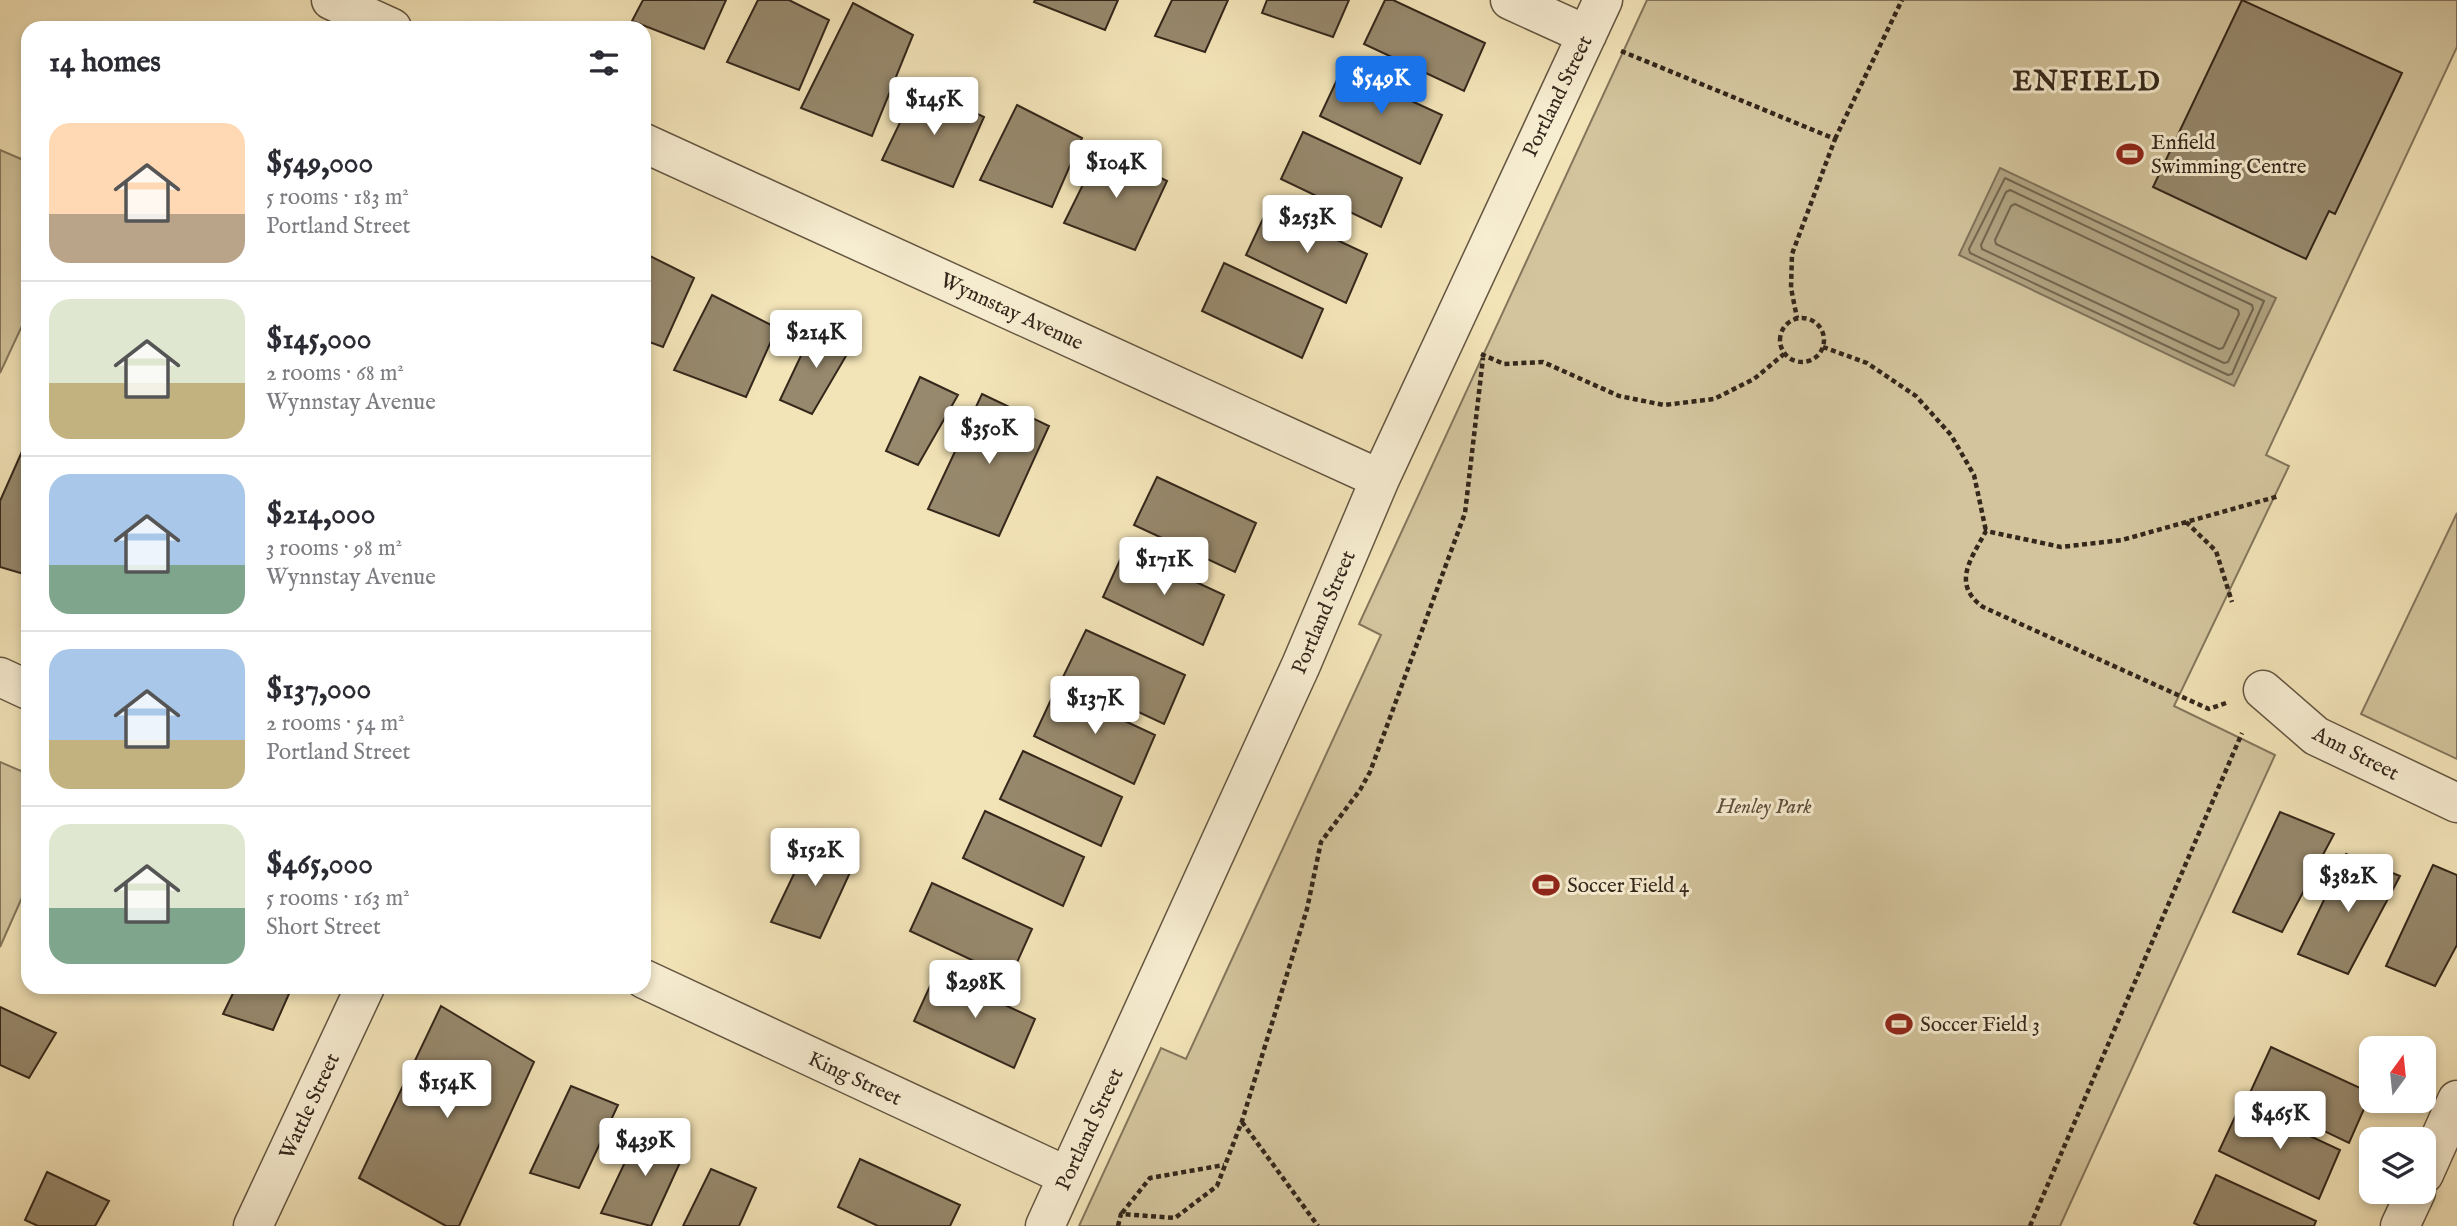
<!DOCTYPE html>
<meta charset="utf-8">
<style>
body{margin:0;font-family:"IM FELL English",serif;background:#f7f7f7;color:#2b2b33;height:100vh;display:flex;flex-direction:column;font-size:26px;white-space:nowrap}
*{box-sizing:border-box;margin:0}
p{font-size:23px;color:#7c7c81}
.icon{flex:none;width:38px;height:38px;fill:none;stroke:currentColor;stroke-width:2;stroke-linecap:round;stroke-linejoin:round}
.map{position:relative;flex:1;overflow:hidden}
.sheet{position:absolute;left:21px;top:21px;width:630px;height:973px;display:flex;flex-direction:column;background:#fff;border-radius:21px;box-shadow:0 4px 10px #0003}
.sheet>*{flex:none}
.needle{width:46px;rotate:15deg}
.controls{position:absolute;left:2359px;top:1036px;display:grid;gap:14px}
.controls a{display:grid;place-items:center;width:77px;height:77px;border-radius:14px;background:#fff;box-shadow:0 4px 10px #0003;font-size:35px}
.price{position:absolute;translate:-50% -60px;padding:0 16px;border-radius:7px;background:#fff;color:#222;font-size:23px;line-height:46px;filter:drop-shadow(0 2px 4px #0008)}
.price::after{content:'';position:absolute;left:50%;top:42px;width:21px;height:16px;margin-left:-10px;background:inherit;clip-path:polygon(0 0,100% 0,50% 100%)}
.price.selected{background:#1a73e8;color:#fff}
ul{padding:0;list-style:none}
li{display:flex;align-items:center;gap:21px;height:175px;padding:0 28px}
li+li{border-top:2px solid #e1e1e2}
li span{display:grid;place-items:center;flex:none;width:196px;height:140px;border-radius:21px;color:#555}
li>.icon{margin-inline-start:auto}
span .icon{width:84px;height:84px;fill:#fffc;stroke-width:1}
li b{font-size:30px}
h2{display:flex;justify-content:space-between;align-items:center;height:84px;padding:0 28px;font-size:30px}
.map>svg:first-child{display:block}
.green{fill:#d3c49d;stroke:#84765c;stroke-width:2}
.water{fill:#b2a483;stroke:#807259;stroke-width:2}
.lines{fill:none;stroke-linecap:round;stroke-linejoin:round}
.shore{stroke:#73664f;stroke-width:2}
.building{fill:#97896d;stroke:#34271b;stroke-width:2}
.minor-casing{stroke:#645642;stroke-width:41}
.path{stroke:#34271b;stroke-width:4.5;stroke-dasharray:5 3.5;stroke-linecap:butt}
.minor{stroke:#f7edd1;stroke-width:38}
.labels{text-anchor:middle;stroke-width:6;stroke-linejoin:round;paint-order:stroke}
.street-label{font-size:21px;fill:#34271b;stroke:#f7edd1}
.poi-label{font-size:21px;fill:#34271b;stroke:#f7edd1;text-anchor:start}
.park-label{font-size:21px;font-style:italic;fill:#5c4e3c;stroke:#f7edd1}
.district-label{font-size:28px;font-weight:bold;letter-spacing:2px;fill:#34271b;stroke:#f7edd1}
</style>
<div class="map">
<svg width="2457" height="1226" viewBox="0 0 2457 1226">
<rect width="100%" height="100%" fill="#f3e4b8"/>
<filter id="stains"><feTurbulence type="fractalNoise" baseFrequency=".00286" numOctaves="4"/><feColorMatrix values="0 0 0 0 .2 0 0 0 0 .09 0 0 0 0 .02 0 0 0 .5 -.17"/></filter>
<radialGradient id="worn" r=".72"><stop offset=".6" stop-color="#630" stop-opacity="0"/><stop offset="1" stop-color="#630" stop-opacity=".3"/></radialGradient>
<path class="green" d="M1647 0H2457V47L2266 455 2289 466 2174 706 2275 755 2060 1226H1079L1161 1048 1186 1059 1381 635 1359 624Z
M0 150 28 162V313L0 373Z
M2457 513V759L2361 714Z
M0 762 28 774V884L0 947Z"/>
<path class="water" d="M2000 168 2276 298 2234 386 1959 255Z"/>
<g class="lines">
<path class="shore" d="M2005 178 2264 301 2232 374 2228 375 1970 253 1969 249Z
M2010 190 2252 305 2253 309 2228 362 2224 363 1982 249 1981 245 2006 192Z
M2015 204 2238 310 2239 314 2223 348 2219 349 1996 244 1995 240 2011 206Z"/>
</g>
<path class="building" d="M643 0H726L704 49 632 21Z
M758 0H789L829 20 799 90 727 62Z
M1035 0H1118L1105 30 1034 2Z
M1172 0H1228L1205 52 1155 36Z
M1267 0H1349L1333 37 1262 13Z
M1385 0H1393L1485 43 1464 91 1364 44Z
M2242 0 2402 73 2335 214 2329 211 2306 259 2153 187Z
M853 3 913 35 872 136 801 108Z
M1342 69 1442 115 1420 164 1320 116Z
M918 85 984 117 953 187 882 160Z
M1017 105 1082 138 1052 207 980 180Z
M1303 132 1402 178 1381 227 1281 179Z
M1101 148 1167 181 1135 250 1064 223Z
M1268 208 1367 254 1346 303 1246 255Z
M644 253 694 278 663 347 644 340Z
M1224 263 1323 309 1302 358 1202 311Z
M712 295 777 328 746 397 674 370Z
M815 326 853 344 812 414 780 400Z
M920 377 958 395 918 465 886 451Z
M982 394 1049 426 999 536 928 509Z
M28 438V566L24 574 0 567V501Z
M1157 477 1256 523 1235 572 1134 525Z
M1125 549 1224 595 1203 645 1103 597Z
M1086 630 1185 675 1164 724 1063 677Z
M1056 689 1155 735 1134 784 1034 736Z
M1023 751 1122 797 1101 846 1000 799Z
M985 811 1084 857 1063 906 963 858Z
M2280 812 2334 834 2282 932 2233 912Z
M812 836 858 855 820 938 771 922Z
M2346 854 2400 876 2348 974 2298 954Z
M2433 865 2457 875V945L2435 986 2386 966Z
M932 883 1032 929 1010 978 910 931Z
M936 973 1035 1019 1014 1068 914 1021Z
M236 987H292L273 1030 223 1014Z
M441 1006 534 1062 459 1226H446L359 1178Z
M0 1007 56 1033 29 1078 0 1065Z
M2271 1047 2371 1093 2349 1143 2249 1095Z
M571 1086 618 1105 579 1188 530 1173Z
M2241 1104 2340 1150 2319 1199 2219 1151Z
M642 1126 688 1145 651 1226 601 1213Z
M860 1159 960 1205 950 1226H878L838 1207Z
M711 1169 756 1188 739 1226H683Z
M47 1172 109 1201 95 1226H38L25 1220Z
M2216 1175 2316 1221 2314 1226H2200L2194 1223Z"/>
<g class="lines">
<defs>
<path id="minor" d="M331 0 392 28
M1510 0 1587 35
M644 143 1380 479
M0 677 28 690
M2263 690 2316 736 2457 803
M644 979 1067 1176
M2424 1174 2457 1100
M253 1226 365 987
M1045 1226 1301 665 1380 479 1603 0
M2400 1226 2416 1192"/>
</defs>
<use href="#minor" class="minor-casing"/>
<path class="path" d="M1621 51 1835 139 1792 254 1791 288 1797 318
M1835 139 1902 0
M1780 340a22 22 0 1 1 44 0a22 22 0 1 1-44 0Z
M1823 347 1867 363 1916 396 1951 435 1974 475 1986 531
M1481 354 1504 364 1543 362 1619 396 1664 405 1714 399 1754 379 1784 354
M2186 522 2216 551 2232 602
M2226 703 2209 709 1983 607C1951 584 1971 559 1986 531L2061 547 2122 540 2279 496
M1242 1122 1318 1226
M1122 1213 1150 1178 1224 1165
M1118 1226 1121 1214 1175 1218 1217 1186 1242 1121 1307 909 1321 842 1360 790 1370 772 1465 513 1483 358
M2030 1226 2242 733"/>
<use href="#minor" class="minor"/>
</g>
<defs>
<symbol id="stadium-bare" viewBox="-9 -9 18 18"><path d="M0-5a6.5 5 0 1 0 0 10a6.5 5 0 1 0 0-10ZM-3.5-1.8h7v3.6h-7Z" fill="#8f2418" stroke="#f7edd1" stroke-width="2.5" paint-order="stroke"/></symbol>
</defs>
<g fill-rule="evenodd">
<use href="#stadium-bare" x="2111" y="135" width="38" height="38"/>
<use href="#stadium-bare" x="1527" y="866" width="38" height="38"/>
<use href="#stadium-bare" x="1880" y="1005" width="38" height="38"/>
</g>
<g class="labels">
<g class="street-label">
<text transform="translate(1557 96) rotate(-64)" y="7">Portland Street</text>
<text transform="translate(1012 311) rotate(25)" y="7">Wynnstay Avenue</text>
<text transform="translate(1323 612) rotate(-67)" y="7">Portland Street</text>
<text transform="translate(2356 753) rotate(27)" y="7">Ann Street</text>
<text transform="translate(855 1078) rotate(25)" y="7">King Street</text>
<text transform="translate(309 1106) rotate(-65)" y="7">Wattle Street</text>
<text transform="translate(1089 1129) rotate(-65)" y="7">Portland Street</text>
</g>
<g class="poi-label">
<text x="2151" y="149">Enfield<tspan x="2151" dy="24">Swimming Centre</tspan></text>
<text x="1567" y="892">Soccer Field 4</text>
<text x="1920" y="1031">Soccer Field 3</text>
</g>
<g class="park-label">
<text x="1764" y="813">Henley Park</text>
</g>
<g class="district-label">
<text x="2087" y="90">ENFIELD</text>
</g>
</g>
<rect width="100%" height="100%" filter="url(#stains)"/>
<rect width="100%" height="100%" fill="url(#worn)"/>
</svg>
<div class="controls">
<a><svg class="needle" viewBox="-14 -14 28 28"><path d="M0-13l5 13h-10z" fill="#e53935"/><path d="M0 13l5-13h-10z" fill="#7c7c81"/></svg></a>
<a><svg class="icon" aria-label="layers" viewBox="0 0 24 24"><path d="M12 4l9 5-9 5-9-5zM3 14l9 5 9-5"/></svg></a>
</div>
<b class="price selected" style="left:1381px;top:116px">$549K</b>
<b class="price" style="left:934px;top:137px">$145K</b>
<b class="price" style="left:1116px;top:200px">$104K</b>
<b class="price" style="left:1307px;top:255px">$253K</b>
<b class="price" style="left:816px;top:370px">$214K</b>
<b class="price" style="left:989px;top:466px">$350K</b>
<b class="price" style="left:1164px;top:597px">$171K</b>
<b class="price" style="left:1095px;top:736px">$137K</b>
<b class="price" style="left:815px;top:888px">$152K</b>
<b class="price" style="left:2348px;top:914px">$382K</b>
<b class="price" style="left:975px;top:1020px">$298K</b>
<b class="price" style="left:447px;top:1120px">$154K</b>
<b class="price" style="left:2280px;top:1151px">$465K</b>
<b class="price" style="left:645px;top:1178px">$439K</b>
<section class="sheet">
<h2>14 homes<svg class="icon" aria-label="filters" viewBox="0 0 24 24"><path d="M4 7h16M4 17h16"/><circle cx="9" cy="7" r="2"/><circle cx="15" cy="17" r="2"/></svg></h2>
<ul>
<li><span style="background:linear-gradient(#ffd9b3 65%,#b9a48a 0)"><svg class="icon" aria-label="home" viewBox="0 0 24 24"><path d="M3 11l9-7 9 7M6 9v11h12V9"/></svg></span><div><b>$549,000</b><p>5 rooms · 183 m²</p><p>Portland Street</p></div></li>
<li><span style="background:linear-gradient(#dfe7d0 60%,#c2b280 0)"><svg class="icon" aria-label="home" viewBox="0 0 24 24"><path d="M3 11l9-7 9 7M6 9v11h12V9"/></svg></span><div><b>$145,000</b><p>2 rooms · 68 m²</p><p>Wynnstay Avenue</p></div></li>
<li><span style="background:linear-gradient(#a9c7e8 65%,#7fa58c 0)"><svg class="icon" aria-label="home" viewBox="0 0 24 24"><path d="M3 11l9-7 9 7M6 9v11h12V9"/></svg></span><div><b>$214,000</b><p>3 rooms · 98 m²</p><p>Wynnstay Avenue</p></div></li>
<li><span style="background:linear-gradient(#a9c7e8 65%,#c2b280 0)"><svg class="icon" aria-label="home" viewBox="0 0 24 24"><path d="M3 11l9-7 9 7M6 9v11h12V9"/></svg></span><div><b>$137,000</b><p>2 rooms · 54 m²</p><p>Portland Street</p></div></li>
<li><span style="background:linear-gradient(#dfe7d0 60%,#7fa58c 0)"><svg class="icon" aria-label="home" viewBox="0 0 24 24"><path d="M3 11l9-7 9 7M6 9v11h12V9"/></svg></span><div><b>$465,000</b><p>5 rooms · 163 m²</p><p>Short Street</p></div></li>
</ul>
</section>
</div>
